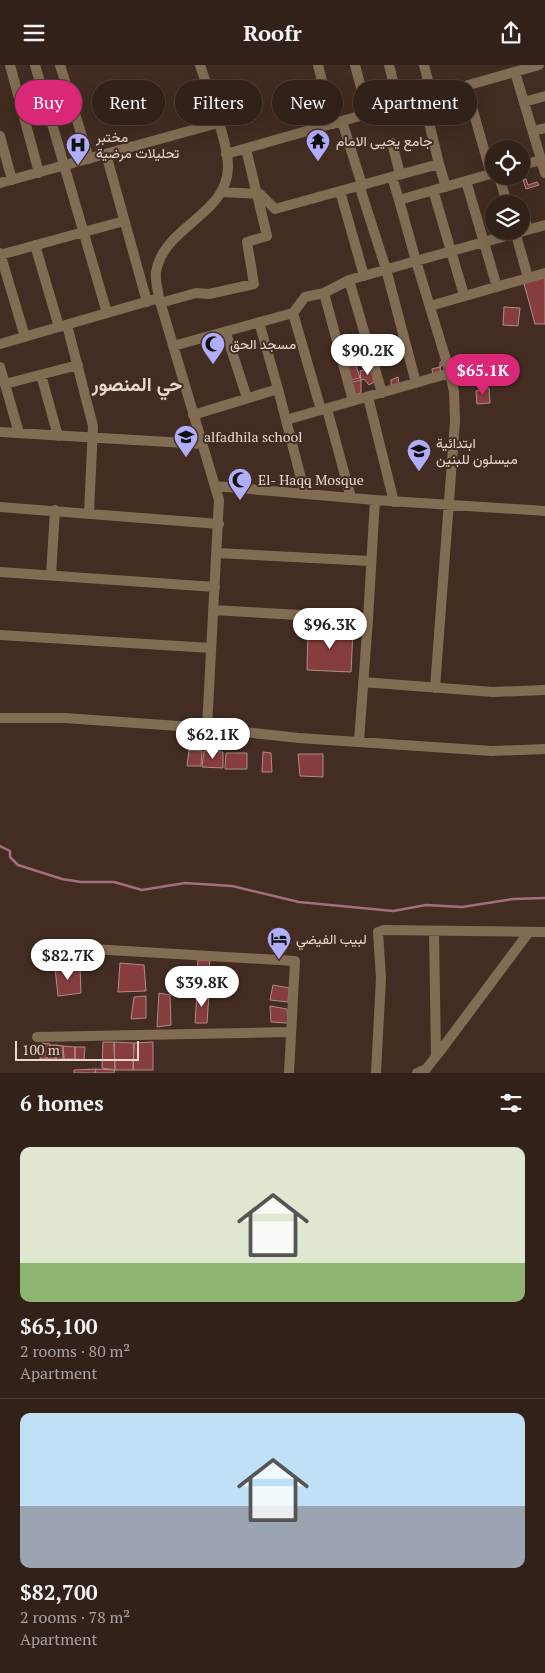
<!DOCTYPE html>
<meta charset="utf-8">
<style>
body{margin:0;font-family:"PT Serif",Vazirmatn,serif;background:#3d2e26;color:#f1f3f6;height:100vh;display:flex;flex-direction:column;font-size:19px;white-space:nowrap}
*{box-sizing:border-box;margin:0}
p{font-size:16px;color:#a8a3a2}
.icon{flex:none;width:28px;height:28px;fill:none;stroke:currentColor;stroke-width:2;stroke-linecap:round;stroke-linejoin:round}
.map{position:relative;height:1008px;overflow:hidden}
.sheet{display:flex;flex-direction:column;background:#322119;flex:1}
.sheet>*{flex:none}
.top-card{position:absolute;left:15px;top:15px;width:515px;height:45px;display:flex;gap:10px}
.fabs{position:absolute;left:485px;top:75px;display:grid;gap:10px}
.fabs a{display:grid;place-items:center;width:45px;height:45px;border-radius:50%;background:#322119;box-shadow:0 5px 20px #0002,0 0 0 1px #4d3e38;font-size:25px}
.scale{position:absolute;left:15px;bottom:12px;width:124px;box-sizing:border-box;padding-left:5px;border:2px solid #e8d8d1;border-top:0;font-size:14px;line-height:18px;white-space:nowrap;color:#e8d8d1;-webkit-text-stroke:4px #432c21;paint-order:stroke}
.price{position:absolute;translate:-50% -42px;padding:0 11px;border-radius:18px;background:#fff;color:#222;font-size:16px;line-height:32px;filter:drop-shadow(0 1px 2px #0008)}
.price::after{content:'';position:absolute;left:50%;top:30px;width:15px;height:11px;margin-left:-8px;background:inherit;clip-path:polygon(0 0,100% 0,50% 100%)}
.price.current{background:#db2777;color:#fff}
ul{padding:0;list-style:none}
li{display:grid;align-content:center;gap:10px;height:265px;padding:0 20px}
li+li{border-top:1px solid #4d3e38}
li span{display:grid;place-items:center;height:155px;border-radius:10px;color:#555}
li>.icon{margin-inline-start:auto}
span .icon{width:90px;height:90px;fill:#fffc;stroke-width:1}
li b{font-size:21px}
h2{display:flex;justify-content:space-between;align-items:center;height:60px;padding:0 20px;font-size:21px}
.pill{padding:0 18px;border-radius:22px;background:#322119;box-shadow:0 5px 20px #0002,0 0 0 1px #4d3e38;font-size:18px;line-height:45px}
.pill.current{background:#db2777;color:#fff}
header{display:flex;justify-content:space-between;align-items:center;height:65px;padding:0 20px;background:#322119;font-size:22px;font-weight:700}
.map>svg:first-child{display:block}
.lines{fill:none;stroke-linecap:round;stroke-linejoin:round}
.stream{stroke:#a56e7f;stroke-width:2.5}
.building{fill:#873d3d;stroke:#ad8d8b}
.street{stroke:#826c53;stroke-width:10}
.labels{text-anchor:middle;stroke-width:4;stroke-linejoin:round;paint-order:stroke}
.poi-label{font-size:14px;fill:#e8d8d1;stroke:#432c21;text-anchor:start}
.district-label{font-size:19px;font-weight:bold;fill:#e8d8d1;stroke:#432c21}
</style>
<header><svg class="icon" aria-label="menu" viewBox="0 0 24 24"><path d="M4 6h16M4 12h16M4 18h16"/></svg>Roofr<svg class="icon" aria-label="share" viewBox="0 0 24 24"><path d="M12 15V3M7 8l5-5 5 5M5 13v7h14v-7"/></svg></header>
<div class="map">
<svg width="545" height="1008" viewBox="0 0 545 1008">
<rect width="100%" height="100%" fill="#432c21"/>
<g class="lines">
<path class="stream" d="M0 781 10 786V792L18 800 62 814 81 817H114L142 825 185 818 232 821 299 837 393 846 426 840 462 842 513 834 545 833"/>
</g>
<path class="building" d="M526 114 528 120 537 117 539 120 526 124 523 115Z
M525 153 526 157 530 156 531 160 522 162 521 154Z
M545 210V259H535L523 215Z
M504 242 520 243 518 261 503 260Z
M351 297H355L360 313 351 315 347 304Z
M440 297H444L440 303 441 308 433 310 432 304 440 302Z
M373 303 376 316 369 320 364 314 361 315 360 306Z
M398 312 399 319 391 320V315Z
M361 315V328L355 330 352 317Z
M489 323 490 338 477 339 476 326Z
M308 564 353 566 351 607 307 605Z
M189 685 202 686 201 701H187Z
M204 686 223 687V703L202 702Z
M263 687 271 688 272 707H262Z
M226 688H247V704H225Z
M298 689H323V712L300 711Z
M198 895H210L207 925 196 923Z
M120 898 144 900 146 926 118 927Z
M55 903H80L81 928 58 931Z
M273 920 289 923 288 937 270 935Z
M159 928 170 930 171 960 157 962Z
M197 928 209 929 207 958H195Z
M146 931V953L131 954 134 932Z
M270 941 287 944 288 958 271 957Z
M103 977H114L115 1005 102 1003Z
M114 977 134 978 133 1005H115Z
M153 977V1005H133L134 978Z
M42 978 50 979 46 994H40Z
M50 980H57L55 994H47Z
M57 980 63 981V994L56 995Z
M63 981 75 982V994H64Z
M75 982H85L84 995 75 994Z
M96 1004 115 1005 114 1008H95Z
M96 1004 95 1008H74V1005Z"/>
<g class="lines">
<path class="street" d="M10 0 39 108
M35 0 107 248
M60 0 89 94
M200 0C208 25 229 80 228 103 227 150 163 162 156 207 155 215 158 225 159 233L219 435 207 663
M318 0 333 59
M355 0 368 49
M389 0 399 40
M424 0 432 31
M515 7 545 108
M466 21 491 109
M423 33 539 0
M524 37 545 31
M342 56 362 120 361 126 386 204 416 318
M533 66 545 63
M0 71 12 115
M392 78 400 109
M106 89 147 237
M226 89 423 33 439 99 340 126
M439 99 446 122
M521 100 542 95
M494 108 399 135 416 196 545 160
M499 111 507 139
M392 112 399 135
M466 116 497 222
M0 118 218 58
M433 125 464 230
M221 127 260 129 275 144 340 126 364 211
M515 166 528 213
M35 180 59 262
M0 188 25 272
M0 190 124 156
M324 228 353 336
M160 238 196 228 209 229 254 219 247 177 267 171 246 84
M430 241 545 208
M293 248 321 345
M259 257 278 324
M67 260 93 361 89 448
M226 268 247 333
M0 279 159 233
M173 281 293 248 305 232 324 228 349 215
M0 302 19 368
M41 310 58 371
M5 319 78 300
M382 328 349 215 416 196 450 308
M368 332 394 437
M327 344 351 433
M193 350 278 324 305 429
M286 355 450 308 454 327 455 356 435 623
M0 367 202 379
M375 435 545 446
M0 442 219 459
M217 488 370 496
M0 507 215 522
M51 510 55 445
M213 545 368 554 375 435 215 421
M0 570 211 583
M363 617 493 627 545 625
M0 653H65L207 663 299 673 492 686 545 684
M359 676 368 554
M434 866 436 991
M59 882 295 896 289 1008
M37 972 291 967
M376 1008 381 913 378 867 384 865 545 867
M417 1008 426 1004 441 985 529 867"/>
</g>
<defs>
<symbol id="temple-pin" viewBox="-11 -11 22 30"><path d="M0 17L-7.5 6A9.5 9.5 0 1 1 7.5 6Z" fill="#b0aefa" stroke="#432c21"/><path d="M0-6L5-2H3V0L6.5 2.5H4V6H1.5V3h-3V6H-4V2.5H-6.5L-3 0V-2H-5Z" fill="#111"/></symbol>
<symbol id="hospital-pin" viewBox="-11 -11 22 30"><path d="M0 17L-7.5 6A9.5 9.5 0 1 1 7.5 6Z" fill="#b0aefa" stroke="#432c21"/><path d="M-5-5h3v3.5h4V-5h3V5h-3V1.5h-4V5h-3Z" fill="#111"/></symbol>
<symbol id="mosque-pin" viewBox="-11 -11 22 30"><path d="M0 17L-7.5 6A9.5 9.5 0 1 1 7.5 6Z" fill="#b0aefa" stroke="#432c21"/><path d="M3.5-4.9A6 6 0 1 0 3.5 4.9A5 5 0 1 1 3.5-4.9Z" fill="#111"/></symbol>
<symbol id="school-pin" viewBox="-11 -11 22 30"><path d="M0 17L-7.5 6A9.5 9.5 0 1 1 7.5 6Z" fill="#b0aefa" stroke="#432c21"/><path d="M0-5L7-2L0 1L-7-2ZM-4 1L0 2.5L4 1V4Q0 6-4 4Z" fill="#111"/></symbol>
<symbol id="hotel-pin" viewBox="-11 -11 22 30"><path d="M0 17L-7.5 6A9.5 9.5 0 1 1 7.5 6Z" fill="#b0aefa" stroke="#432c21"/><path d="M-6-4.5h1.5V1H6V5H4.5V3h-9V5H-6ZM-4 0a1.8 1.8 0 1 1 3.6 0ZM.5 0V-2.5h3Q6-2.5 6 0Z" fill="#111"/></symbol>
</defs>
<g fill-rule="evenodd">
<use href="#temple-pin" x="304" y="62" width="28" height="38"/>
<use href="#hospital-pin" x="64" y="66" width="28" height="38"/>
<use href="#mosque-pin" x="199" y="265" width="28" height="38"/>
<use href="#school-pin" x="172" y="358" width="28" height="38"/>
<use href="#school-pin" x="405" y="372" width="28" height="38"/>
<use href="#mosque-pin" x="226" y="401" width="28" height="38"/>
<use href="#hotel-pin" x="265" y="860" width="28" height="38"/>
</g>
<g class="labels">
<g class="poi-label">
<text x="96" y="77">مختبر<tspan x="96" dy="16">تحليلات مرضية</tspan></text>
<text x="336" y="81">جامع يحيى الامام</text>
<text x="230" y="284">مسجد الحق</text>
<text x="204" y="377">alfadhila school</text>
<text x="436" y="383">ابتدائية<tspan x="436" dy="16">ميسلون للبنين</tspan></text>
<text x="258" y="420">El- Haqq Mosque</text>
<text x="296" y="879">لبيب الفيضي</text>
</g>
<g class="district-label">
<text x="137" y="326">حي المنصور</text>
</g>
</g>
</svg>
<div class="fabs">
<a><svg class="icon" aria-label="locate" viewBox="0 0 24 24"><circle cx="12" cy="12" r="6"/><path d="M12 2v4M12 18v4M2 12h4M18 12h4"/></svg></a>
<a><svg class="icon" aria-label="layers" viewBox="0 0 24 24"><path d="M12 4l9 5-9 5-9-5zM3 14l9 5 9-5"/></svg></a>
</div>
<div class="scale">100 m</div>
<b class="price" style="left:368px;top:311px">$90.2K</b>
<b class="price current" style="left:483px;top:331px">$65.1K</b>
<b class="price" style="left:330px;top:585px">$96.3K</b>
<b class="price" style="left:213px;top:695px">$62.1K</b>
<b class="price" style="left:68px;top:916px">$82.7K</b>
<b class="price" style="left:202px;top:943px">$39.8K</b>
<div class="top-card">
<a class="pill current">Buy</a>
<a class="pill">Rent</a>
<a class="pill">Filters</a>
<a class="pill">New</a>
<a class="pill">Apartment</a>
</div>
</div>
<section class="sheet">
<h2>6 homes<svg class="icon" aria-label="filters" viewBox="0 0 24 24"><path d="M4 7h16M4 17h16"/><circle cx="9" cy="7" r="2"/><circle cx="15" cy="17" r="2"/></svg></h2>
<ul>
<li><span style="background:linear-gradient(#dfe7d0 75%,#8fb573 0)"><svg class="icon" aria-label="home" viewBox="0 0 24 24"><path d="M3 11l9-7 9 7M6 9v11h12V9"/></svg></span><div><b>$65,100</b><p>2 rooms · 80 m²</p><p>Apartment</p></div></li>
<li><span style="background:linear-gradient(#bfe0f5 60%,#9aa5b1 0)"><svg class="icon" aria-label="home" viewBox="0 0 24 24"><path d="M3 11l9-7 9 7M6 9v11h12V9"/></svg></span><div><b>$82,700</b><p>2 rooms · 78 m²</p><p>Apartment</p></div></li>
</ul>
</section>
